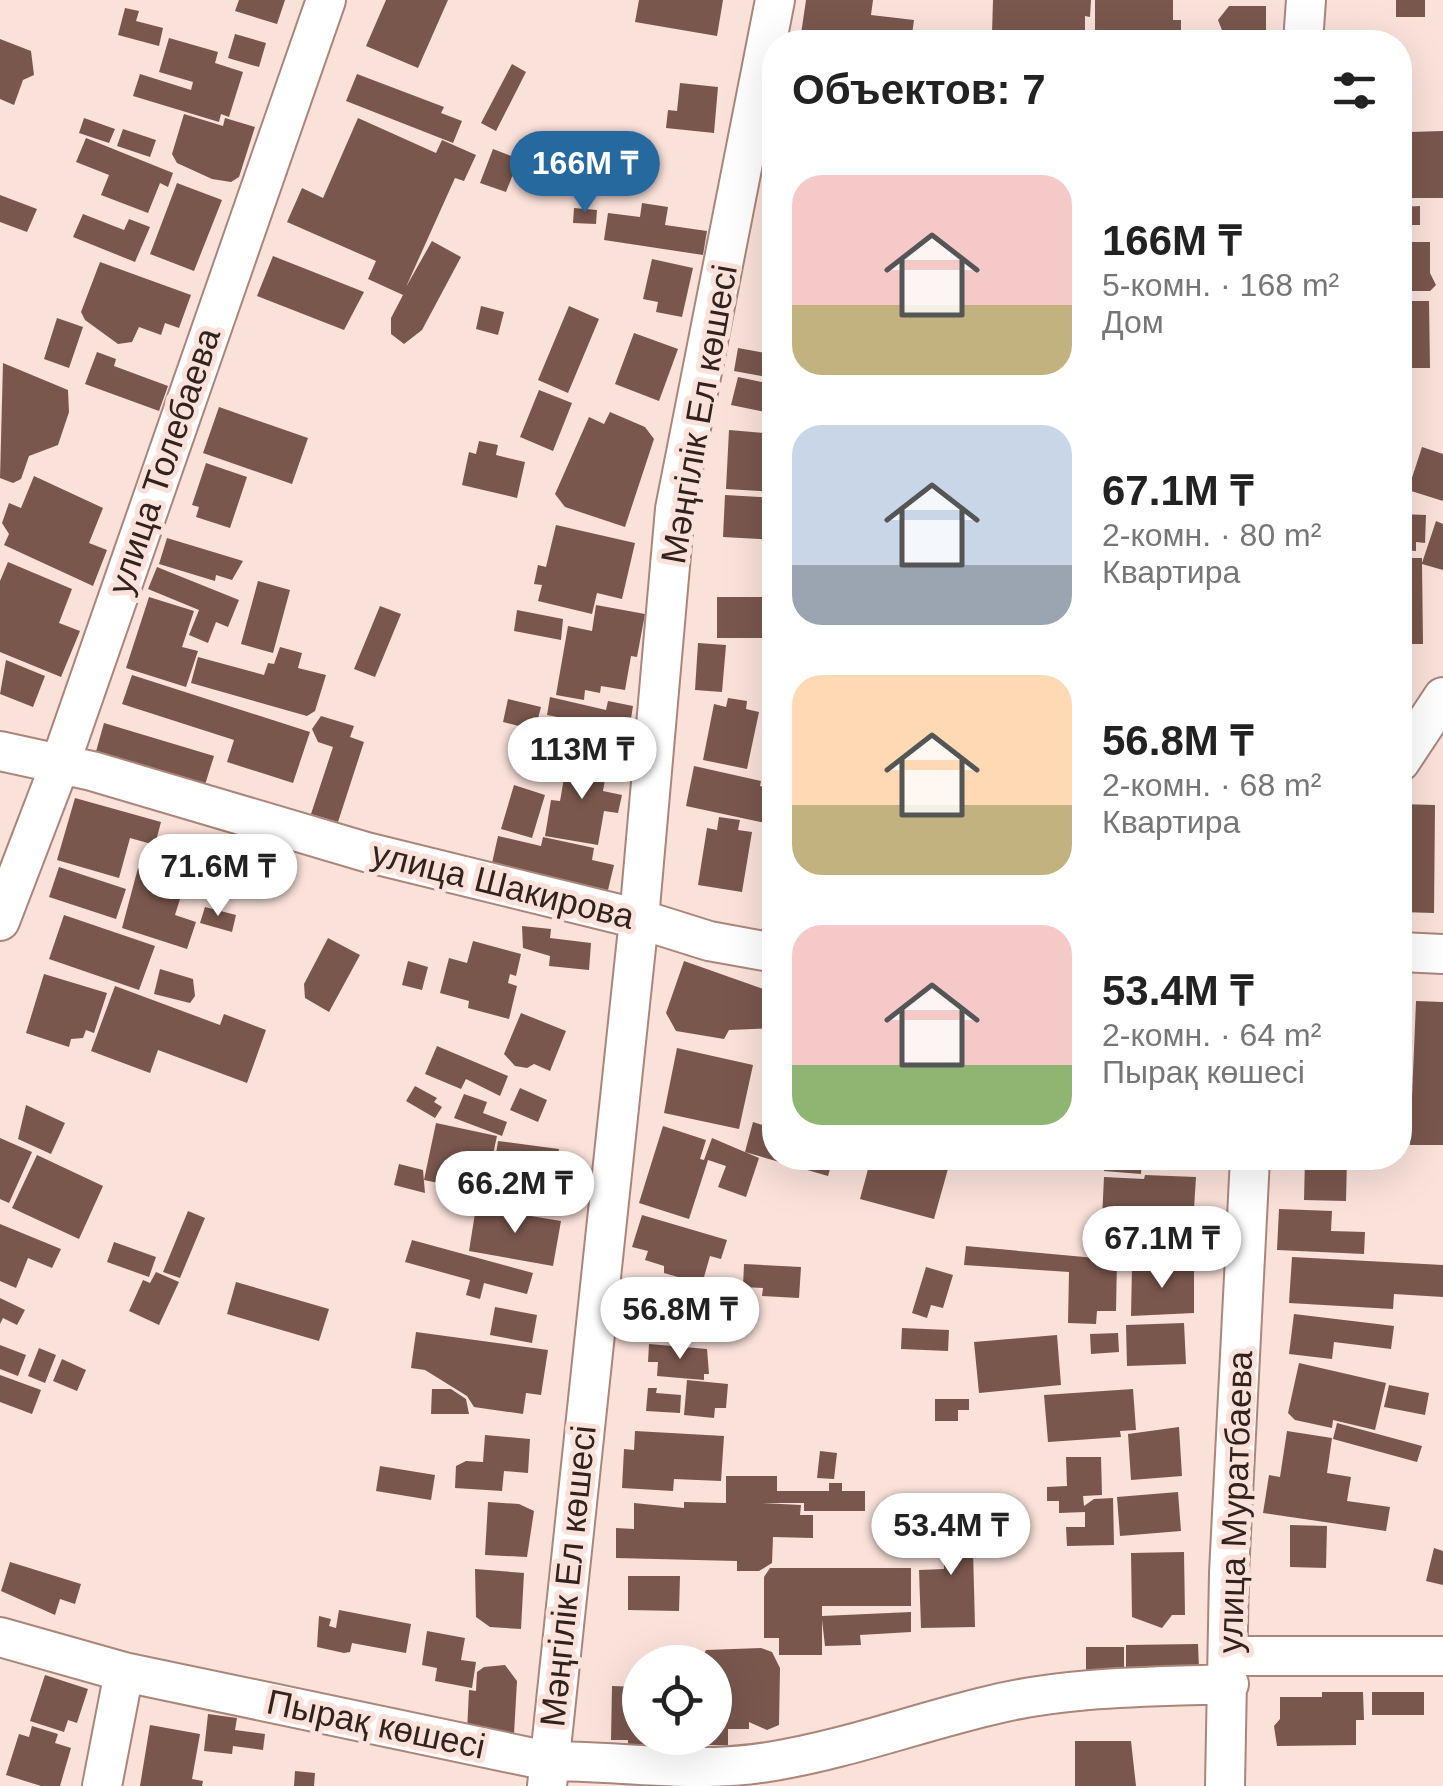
<!DOCTYPE html>
<html lang="ru">
<meta charset="utf-8">
<style>
body{margin:0;font-family:Helvetica,sans-serif;background:#f2f2f2;color:#222;height:100vh;display:flex;flex-direction:column;font-size:38px;white-space:nowrap}
*{box-sizing:border-box;margin:0}
p{font-size:32px;color:#767676}
.icon{flex:none;width:55px;height:55px;fill:none;stroke:currentColor;stroke-width:2;stroke-linecap:round;stroke-linejoin:round}
.map{position:relative;flex:1;overflow:hidden}
.panel{position:absolute;left:762px;top:30px;width:650px;height:1140px;display:flex;flex-direction:column;background:#fff;border-radius:40px;box-shadow:0 10px 40px #0002}
.panel>*{flex:none}
.controls{position:absolute;left:622px;top:1645px;display:grid;gap:20px}
.controls a{display:grid;place-items:center;width:110px;height:110px;border-radius:50%;background:#fff;box-shadow:0 10px 40px #0002;font-size:50px}
.price{position:absolute;translate:-50% -85px;padding:0 22px;border-radius:35px;background:#fff;color:#222;font-size:32px;line-height:65px;filter:drop-shadow(0 2px 5px #0008)}
.price::after{content:'';position:absolute;left:50%;top:60px;width:30px;height:22px;margin-left:-15px;background:inherit;clip-path:polygon(0 0,100% 0,50% 100%)}
.price.selected{background:#26699e;color:#fff}
ul{padding:0;list-style:none}
li{display:flex;align-items:center;gap:30px;height:250px;padding:0 30px}
li span{display:grid;place-items:center;flex:none;width:280px;height:200px;border-radius:30px;color:#555}
li>.icon{margin-inline-start:auto}
span .icon{width:120px;height:120px;fill:#fffc;stroke-width:1}
li b{font-size:42px}
h2{display:flex;justify-content:space-between;align-items:center;height:120px;padding:0 30px;font-size:42px}
.map>svg:first-child{display:block}
.building{fill:#79574d}
.lines{fill:none;stroke-linecap:round;stroke-linejoin:round}
.minor-casing{stroke:#aa857a;stroke-width:42}
.minor{stroke:#fff;stroke-width:38}
.labels{text-anchor:middle;stroke-width:10;stroke-linejoin:round;paint-order:stroke}
.street-label{font-size:35px;fill:#31221e;stroke:#fae1da}
</style>
<div class="map">
<svg width="1443" height="1786" viewBox="0 0 1443 1786">
<rect width="100%" height="100%" fill="#fae1da"/>
<path class="building" d="M239 0H285L277 24 235 11Z
M386 0H448L418 68 366 46Z
M639 0H723L717 36 635 22Z
M806 0H873L871 15 914 20 911 42 801 34Z
M993 0H1091L1090 17 1085 16V35L992 33Z
M1095 0H1173V20H1181V35H1172V42H1095Z
M1396 0H1425V17H1396Z
M1229 6H1266V38H1225L1218 20Z
M125 8 139 11 136 21 163 28 159 46 118 35Z
M235 34 266 43 259 67 228 58Z
M169 38 218 52 215 63 243 72 229 117 221 114 219 122 133 96 140 74 191 90 193 82 159 72Z
M0 39 31 51 34 75 23 80 14 105 0 99Z
M1400 63H1405L1407 112H1400Z
M512 64 526 72 496 131 481 123Z
M357 74 444 107 441 113 462 121 453 143 346 101Z
M680 83 718 87 714 133 666 128 668 110 677 111Z
M184 114 223 126 225 118 255 127 239 177 231 182 212 179 177 163 172 154Z
M84 118 115 129 109 143 79 133Z
M358 118 436 153 442 140 476 155 464 181 455 178 406 287 432 241 461 257 422 330 404 344 391 334V318L403 295 368 279 376 261 287 222 302 188 323 198Z
M123 129 156 140 150 157 117 146Z
M1443 131V198H1412V186H1400V172H1412L1404 168 1403 155H1410V132Z
M86 138 173 173 168 187 160 183 148 213 101 195 109 175 76 162Z
M493 149 519 159 506 192 480 183Z
M177 183 222 200 194 271 150 254Z
M0 195 37 209 27 232 0 222Z
M642 203 668 207 665 225 707 231 703 255 604 240 608 213 640 217Z
M1420 206V225H1407V238H1400L1402 207Z
M574 208 597 210 596 224 573 223Z
M83 214 124 230 129 219 150 227 135 262 73 237Z
M1400 242H1430V273L1436 285 1430 291H1400Z
M273 256 364 292 344 330 257 296Z
M652 259 693 268 682 317 656 312 658 302 643 299Z
M100 262 191 295 179 328 165 323 161 335 139 327 132 342 118 344 85 320 81 312Z
M1400 301H1429L1430 368H1400Z
M481 306 504 312 498 335 476 329Z
M569 306 599 319 568 393 538 380Z
M57 318 83 327 69 368 44 359Z
M634 333 678 349 659 401 615 384Z
M738 348 771 354 767 377 734 371Z
M97 352 116 359 114 366 168 386 159 411 85 384Z
M3 363 68 390 69 412 58 445 29 456 21 479 13 483 0 478Z
M738 377 775 385V414L731 405Z
M539 390 572 403 553 451 520 437Z
M219 407 308 438 292 484 203 453Z
M610 412 645 427 654 439 625 527 565 507 555 494 589 417 604 424Z
M729 430 775 434V492L726 489Z
M479 441 498 445 496 455 525 462 517 498 462 485 469 452 476 454Z
M1422 447 1443 454V501L1408 490Z
M206 463 247 477 230 528 196 517 199 507 192 505Z
M34 476 103 508 89 543 107 550 93 586 4 545 9 534 2 523 9 503 21 508Z
M725 495 775 498V540L723 537Z
M1400 514 1426 515 1425 543 1416 542V551L1400 550Z
M1436 521 1443 524V570L1422 564 1423 644H1400V558H1422V563Z
M556 525 635 543 622 599 597 593 592 614 538 601 542 585 534 584 538 565 546 567Z
M167 538 243 561 232 580 216 575 215 581 159 564Z
M8 562 72 589 59 623 80 631 61 677 0 652V581Z
M157 567 239 600 228 627 216 622 208 643 189 635 199 610 148 589Z
M258 581 290 590 273 653 241 644Z
M149 597 194 611 182 647 198 651 186 687 126 668Z
M717 597H773L772 638H717Z
M596 605 645 614 637 657 631 656 625 690 601 686 600 693 585 690 584 700 556 695 568 626 592 631Z
M380 606 401 614 375 677 354 669Z
M517 610 563 619 561 640 514 631Z
M698 643 726 645 722 692 695 690Z
M280 647 302 653 298 668 326 675 315 711 307 716 191 683 198 657 264 675 268 663 274 664Z
M6 660 45 676 33 707 0 694Z
M132 675 310 732 293 783 227 762 234 740 122 704Z
M550 697 606 710 608 701 633 706 628 737 567 726 568 719 547 715Z
M728 698 747 701 746 709 759 712 747 769 703 760 714 704 726 707Z
M508 699 541 707 535 730 503 722Z
M321 716 354 726 350 737 364 742 338 822 311 814 333 747 318 742 312 729Z
M104 723 214 756 204 788 95 755Z
M568 755 608 762 603 791 622 795 618 813 604 811 598 845 545 836 551 800 560 801Z
M694 766 761 781 760 786 775 790 770 824 686 806Z
M514 785 545 795 532 838 501 829Z
M75 798 161 822 155 845 130 838 119 878 57 860Z
M1400 804 1435 805 1434 913 1400 912Z
M719 817 740 820 738 830 752 832 742 892 698 885 707 828 717 830Z
M498 836 541 846 543 837 594 848 592 860 614 865 608 890 492 863Z
M59 867 126 889 116 919 49 897Z
M138 868 185 883 175 915 196 922 187 949 122 928Z
M205 907 236 915 232 932 200 923Z
M64 915 155 946 139 990 49 959Z
M522 926 551 929 550 938 591 943 589 970 549 966 550 956 523 948Z
M328 938 360 955 329 1012 305 998 304 984Z
M473 941 521 954 516 976 510 974 508 983 517 986 509 1019 468 1008 469 1001 440 993 449 958 467 963Z
M408 961 428 967 422 990 402 985Z
M684 961 775 993V1028L729 1030 724 1039 676 1031 666 1013Z
M160 969 193 979 195 996 190 1003 154 994Z
M44 974 107 993 94 1033 86 1030 83 1038 71 1039 69 1047 26 1033Z
M115 986 220 1025 224 1014 266 1030 247 1083 158 1050 150 1073 91 1051Z
M1416 1001 1443 1002V1145H1410Z
M521 1013 566 1031 550 1071 534 1064 527 1068 515 1066 504 1054Z
M437 1046 508 1076 500 1096 466 1079 461 1089 425 1074Z
M677 1048 753 1065 739 1129 664 1113Z
M415 1086 437 1098 434 1102 442 1107 435 1118 406 1101Z
M520 1088 547 1100 538 1122 510 1110Z
M464 1094 487 1102 483 1113 507 1122 502 1136 454 1118Z
M26 1105 65 1123 51 1154 18 1139Z
M753 1122 775 1129V1158H853L851 1164 833 1159 828 1176 745 1152Z
M436 1123 497 1136 487 1182 494 1183 492 1194 424 1180Z
M663 1126 706 1140 700 1159 704 1160 712 1138 759 1158 746 1197 718 1187 726 1166 708 1160 689 1219 639 1203Z
M0 1138 32 1152 9 1203 0 1199Z
M498 1141 559 1149 551 1208 544 1207 543 1212 496 1206 499 1181 492 1180Z
M37 1155 103 1186 79 1239 12 1208Z
M871 1158H951L934 1219 860 1199Z
M1105 1158H1142L1141 1174 1104 1171Z
M1150 1158H1206V1166L1150 1163Z
M1305 1158H1347L1346 1201 1304 1200Z
M399 1164 423 1170 425 1193 394 1185Z
M1145 1175 1196 1177 1193 1225 1102 1219 1104 1177 1144 1179Z
M476 1207 561 1221 553 1266 469 1251Z
M1279 1209 1332 1211 1331 1231 1365 1232 1364 1254 1277 1250Z
M188 1211 205 1218 180 1278 163 1272Z
M642 1215 727 1240 721 1259 710 1256 702 1284 664 1273V1266L645 1260 648 1251 632 1247Z
M0 1224 61 1249 52 1268 28 1258 16 1288 0 1281Z
M1120 1231 1196 1234 1195 1253H1186V1258L1142 1256V1262L1125 1261 1126 1253 1119 1252Z
M412 1240 533 1273 527 1294 484 1283 480 1299 466 1295 470 1280 405 1262Z
M114 1242 156 1257 149 1277 107 1262Z
M966 1246 1117 1260 1116 1311H1097L1096 1324 1068 1323 1069 1272 964 1265Z
M1292 1257 1443 1265V1297L1394 1294 1393 1309 1289 1303Z
M744 1264 801 1267 799 1298 762 1296 763 1288 743 1287Z
M926 1267 953 1275 943 1308 931 1305 927 1318 912 1313Z
M1132 1267H1194V1313L1131 1316Z
M156 1272 179 1282 159 1325 129 1311 143 1280 150 1283Z
M236 1282 329 1309 319 1341 227 1314Z
M649 1289 733 1302 727 1340 622 1324 626 1294 648 1297Z
M0 1298 25 1310 17 1325 3 1318 0 1324Z
M495 1307 537 1315 532 1343 490 1335Z
M1294 1314 1394 1326 1391 1349 1334 1342 1332 1359 1289 1354Z
M1184 1323 1186 1364 1127 1366 1126 1325Z
M902 1328 949 1330 948 1351 901 1349Z
M416 1332 548 1350 541 1395 526 1393 523 1414 474 1407 467 1396 425 1370 411 1368Z
M1118 1333 1119 1352 1091 1354 1090 1334Z
M1057 1335 1061 1385 979 1393 974 1342Z
M649 1344 707 1349 709 1374H704V1380L657 1376 658 1362H648Z
M0 1345 26 1355 18 1376 0 1369Z
M39 1348 56 1355 45 1383 28 1376Z
M62 1359 86 1370 77 1391 53 1381Z
M1299 1363 1386 1383 1375 1430 1333 1420 1332 1428 1295 1420 1288 1413Z
M0 1375 41 1390 32 1414 0 1402Z
M687 1380 728 1384 726 1408H715L714 1418 684 1415Z
M1389 1385 1429 1393 1425 1415 1384 1407Z
M648 1388H657L656 1393 681 1395 680 1413 646 1411Z
M432 1389H451L466 1399 469 1414H431Z
M1133 1389 1136 1430 1120 1431 1121 1437 1048 1442 1044 1395Z
M935 1399H969V1410H958V1421H935Z
M1337 1423 1422 1446 1417 1462 1333 1439Z
M1179 1427 1182 1476 1131 1480 1128 1434Z
M635 1431 724 1436 721 1481 674 1479 673 1491 622 1488 624 1449 634 1450Z
M1287 1431 1332 1438 1327 1473 1351 1477 1347 1501 1390 1507 1386 1531 1263 1513 1269 1475 1280 1477Z
M485 1435 530 1439 528 1473 504 1471 502 1491 455 1488 456 1466 466 1461 483 1462Z
M820 1451 837 1453 834 1479 817 1478Z
M1066 1457H1101L1102 1495 1083 1496 1084 1506 1094 1499 1113 1498 1114 1545 1067 1546 1066 1527H1085V1512L1059 1513V1501H1047V1487L1067 1486Z
M380 1466 435 1475 431 1500 376 1491Z
M726 1476H777V1491H829V1483H842V1491H865V1511H804V1503H762L801 1505 800 1515H813V1538L773 1537 772 1563 759 1571H737V1561L616 1558V1528L634 1529V1503L684 1508V1502L726 1503Z
M1178 1492 1181 1531 1120 1536 1117 1497Z
M488 1502 519 1504 534 1511 527 1557 485 1555Z
M972 1511 975 1627 921 1628 919 1570 944 1569 943 1512Z
M1290 1525 1327 1526 1326 1568 1290 1567Z
M1434 1548 1443 1551V1585L1426 1581Z
M1184 1552 1185 1615H1172L1162 1628 1132 1617 1131 1553Z
M10 1562 81 1584 75 1604 60 1599 55 1615 1 1591Z
M770 1568H911V1606H822V1616L911 1612V1632L860 1635 861 1645 825 1646 822 1620V1655H779V1638H764V1577Z
M475 1569 524 1573 521 1629 490 1627 476 1617Z
M628 1576H680L679 1611 628 1610Z
M339 1610 411 1624 406 1653 352 1643 350 1652 344 1653 317 1647 319 1616 331 1619 329 1626 336 1628Z
M427 1631 465 1638 461 1660 476 1662 472 1688 435 1681 437 1668 422 1665Z
M1198 1644 1199 1668 1126 1669V1645Z
M1086 1647H1124V1670H1086Z
M761 1648 772 1652 780 1668 779 1725 767 1730 749 1722V1729H728V1745H665V1738H715V1709H723L724 1729 725 1700 723 1705H715V1662H700L706 1650Z
M505 1665 517 1681 514 1734 467 1732 469 1690 476 1691 477 1672 484 1667Z
M45 1675 88 1689 77 1723 68 1720 64 1732 30 1721Z
M612 1686 640 1687V1738H663V1746H628V1740H611Z
M1322 1692H1363L1364 1720H1356V1745L1277 1746 1274 1726 1280 1719V1697H1322Z
M1372 1692H1424V1715H1372Z
M208 1714 237 1718 235 1730 265 1734 263 1750 233 1746 232 1754 204 1751Z
M150 1725 200 1734 192 1779 203 1781 202 1786H140Z
M32 1726 58 1734 55 1743 71 1748 60 1786H41L6 1775 19 1734 29 1737Z
M1075 1741H1131L1136 1786H1075Z
M295 1771 315 1773 314 1786H294Z"/>
<g class="lines">
<defs>
<path id="minor" d="M1303 42 1306 0
M0 751 92 771 366 852 639 919 709 941 775 953
M1400 762 1443 697
M0 921 59 767 326 0
M1400 952 1443 954
M0 1637 124 1672 548 1761C622 1761 693 1774 768 1762 844 1750 913 1724 988 1706 1066 1686 1150 1687 1229 1684
M1230 1656H1443
M102 1786 124 1672
M547 1786 639 919 675 509 775 0
M1225 1786 1229 1573 1250 1158"/>
</defs>
<use href="#minor" class="minor-casing"/>
<use href="#minor" class="minor"/>
</g>
<g class="labels">
<g class="street-label">
<text transform="translate(699 414) rotate(-80)" y="12">Мәңгілік Ел көшесі</text>
<text transform="translate(164 461) rotate(-71)" y="12">улица Толебаева</text>
<text transform="translate(503 885) rotate(14)" y="12">улица Шакирова</text>
<text transform="translate(1235 1502) rotate(-88)" y="12">улица Муратбаева</text>
<text transform="translate(568 1576) rotate(-84)" y="12">Мәңгілік Ел көшесі</text>
<text transform="translate(376 1724) rotate(12)" y="12">Пырақ көшесі</text>
</g>
</g>
</svg>
<div class="controls">
<a><svg class="icon" aria-label="locate" viewBox="0 0 24 24"><circle cx="12" cy="12" r="6"/><path d="M12 2v4M12 18v4M2 12h4M18 12h4"/></svg></a>
</div>
<b class="price selected" style="left:585px;top:216px">166M ₸</b>
<b class="price" style="left:582px;top:802px">113M ₸</b>
<b class="price" style="left:218px;top:919px">71.6M ₸</b>
<b class="price" style="left:515px;top:1236px">66.2M ₸</b>
<b class="price" style="left:1162px;top:1291px">67.1M ₸</b>
<b class="price" style="left:680px;top:1362px">56.8M ₸</b>
<b class="price" style="left:951px;top:1578px">53.4M ₸</b>
<section class="panel">
<h2>Объектов: 7<svg class="icon" aria-label="filters" viewBox="0 0 24 24"><path d="M4 7h16M4 17h16"/><circle cx="9" cy="7" r="2"/><circle cx="15" cy="17" r="2"/></svg></h2>
<ul>
<li><span style="background:linear-gradient(#f6c9c9 65%,#c2b280 0)"><svg class="icon" aria-label="home" viewBox="0 0 24 24"><path d="M3 11l9-7 9 7M6 9v11h12V9"/></svg></span><div><b>166M ₸</b><p>5-комн. · 168 m²</p><p>Дом</p></div></li>
<li><span style="background:linear-gradient(#c9d6e8 70%,#9aa5b1 0)"><svg class="icon" aria-label="home" viewBox="0 0 24 24"><path d="M3 11l9-7 9 7M6 9v11h12V9"/></svg></span><div><b>67.1M ₸</b><p>2-комн. · 80 m²</p><p>Квартира</p></div></li>
<li><span style="background:linear-gradient(#ffd9b3 65%,#c2b280 0)"><svg class="icon" aria-label="home" viewBox="0 0 24 24"><path d="M3 11l9-7 9 7M6 9v11h12V9"/></svg></span><div><b>56.8M ₸</b><p>2-комн. · 68 m²</p><p>Квартира</p></div></li>
<li><span style="background:linear-gradient(#f6c9c9 70%,#8fb573 0)"><svg class="icon" aria-label="home" viewBox="0 0 24 24"><path d="M3 11l9-7 9 7M6 9v11h12V9"/></svg></span><div><b>53.4M ₸</b><p>2-комн. · 64 m²</p><p>Пырақ көшесі</p></div></li>
</ul>
</section>
</div>
